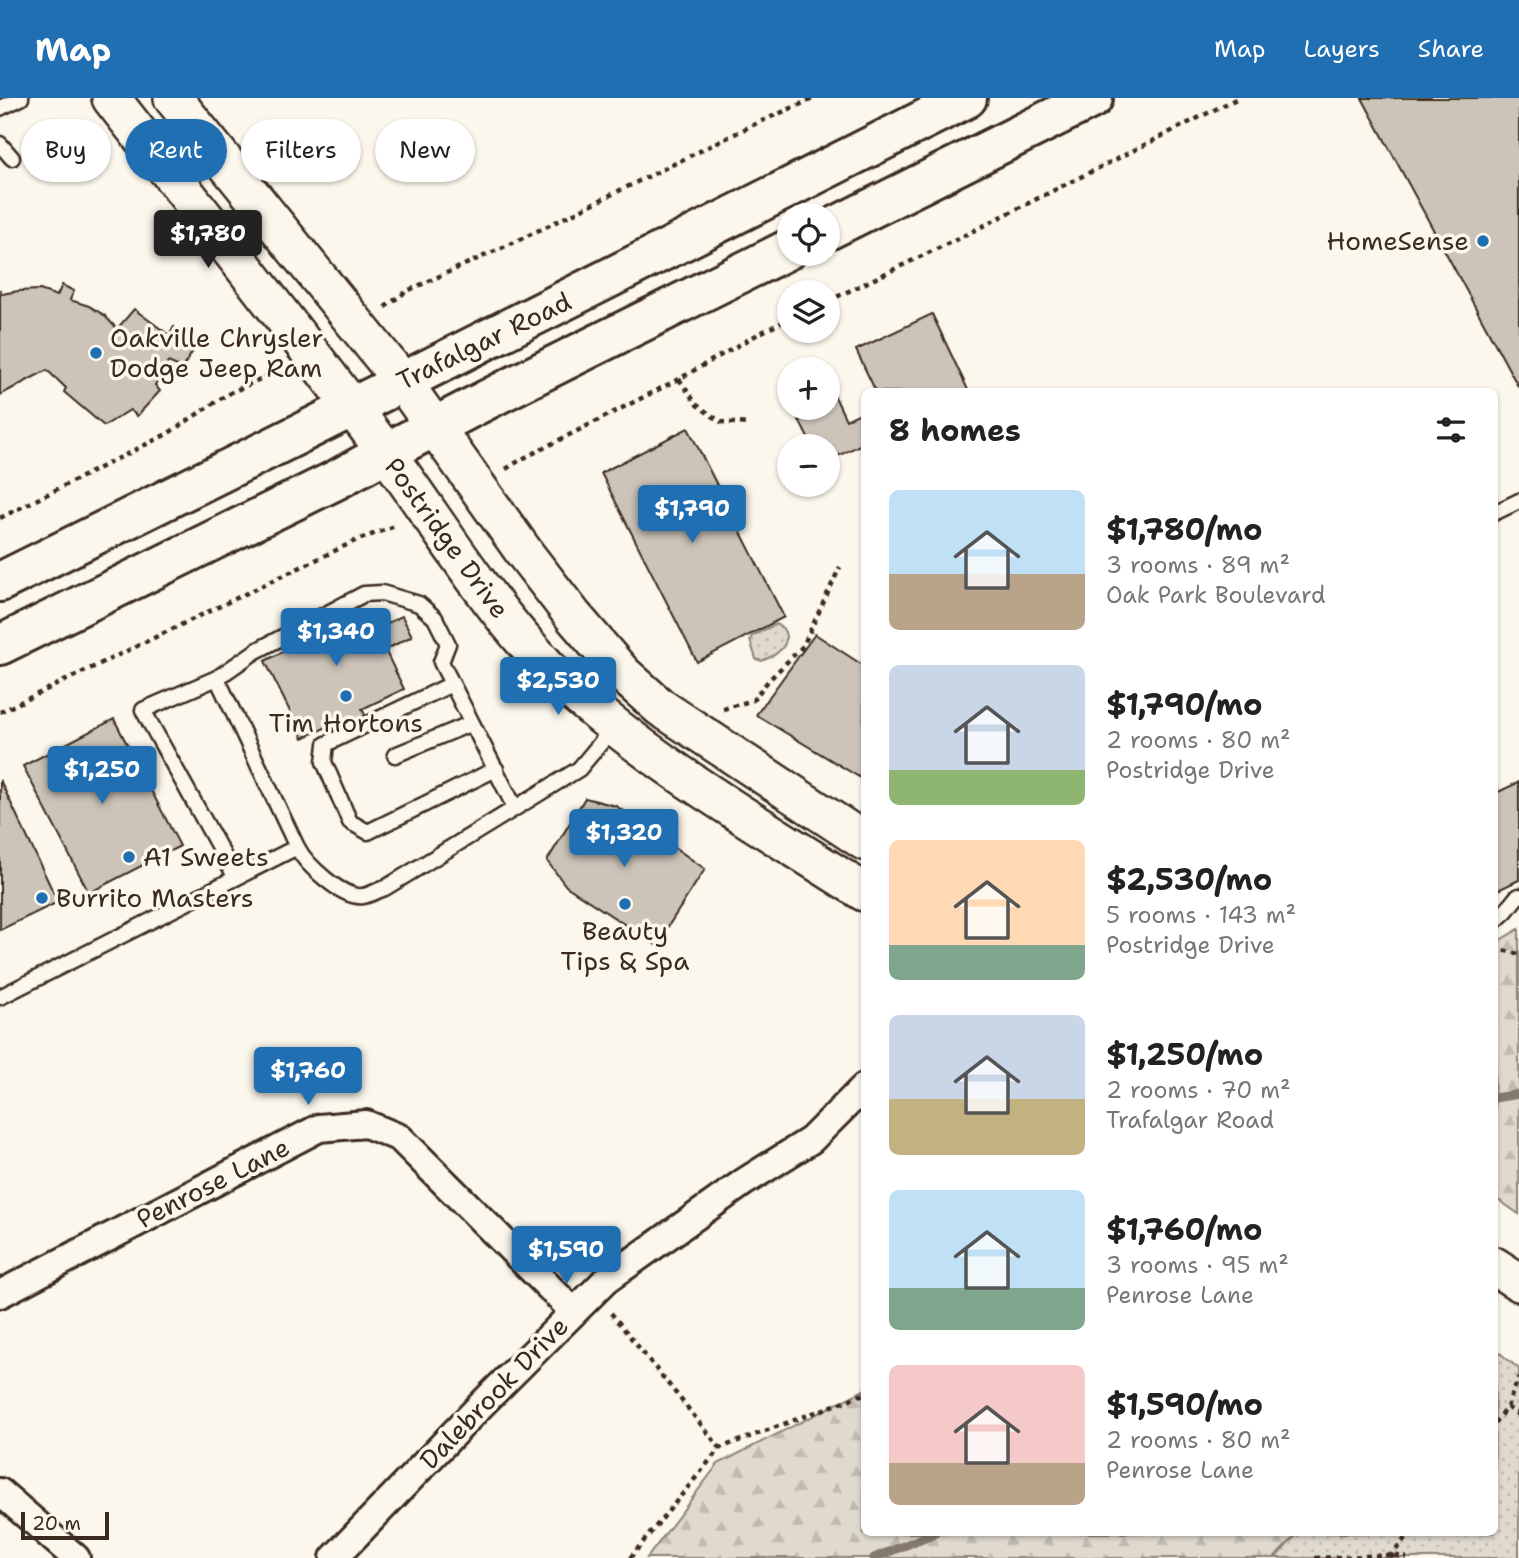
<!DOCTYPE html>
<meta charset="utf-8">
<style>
body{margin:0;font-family:"Shantell Sans",sans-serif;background:#f6f6f6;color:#222;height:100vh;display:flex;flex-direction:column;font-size:26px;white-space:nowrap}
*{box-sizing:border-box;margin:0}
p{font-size:23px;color:#767676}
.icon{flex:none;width:38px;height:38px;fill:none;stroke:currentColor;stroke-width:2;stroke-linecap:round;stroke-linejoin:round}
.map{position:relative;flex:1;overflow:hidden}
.side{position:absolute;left:861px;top:290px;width:637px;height:1148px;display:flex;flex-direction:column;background:#fff;border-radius:10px;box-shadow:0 2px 5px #0004}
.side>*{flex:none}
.banner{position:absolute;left:21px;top:21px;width:665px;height:63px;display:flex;gap:14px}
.buttons{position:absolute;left:777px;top:105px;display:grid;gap:14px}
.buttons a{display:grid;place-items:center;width:63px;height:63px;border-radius:50%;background:#fff;box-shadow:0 2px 5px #0004;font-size:35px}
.scale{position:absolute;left:21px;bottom:18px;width:88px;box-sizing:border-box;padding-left:7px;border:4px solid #3b2a1e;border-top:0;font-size:19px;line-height:24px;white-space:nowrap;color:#3b2a1e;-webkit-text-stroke:5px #fbf7ec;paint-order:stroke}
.price{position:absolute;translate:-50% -60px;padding:0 16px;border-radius:7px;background:#1f6fb2;color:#fff;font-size:23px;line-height:46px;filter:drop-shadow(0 2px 4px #0008)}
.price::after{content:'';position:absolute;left:50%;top:42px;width:21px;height:16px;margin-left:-10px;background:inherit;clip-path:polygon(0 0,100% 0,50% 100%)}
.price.current{background:#222;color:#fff}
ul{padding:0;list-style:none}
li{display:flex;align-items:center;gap:21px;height:175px;padding:0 28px}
li span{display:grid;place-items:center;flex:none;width:196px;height:140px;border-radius:10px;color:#555}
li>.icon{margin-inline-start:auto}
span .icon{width:84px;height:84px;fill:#fffc;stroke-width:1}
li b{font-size:30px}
h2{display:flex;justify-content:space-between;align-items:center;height:84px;padding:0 28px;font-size:30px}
.tag{padding:0 24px;border-radius:32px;background:#fff;box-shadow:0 2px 5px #0004;font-size:24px;line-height:63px}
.tag.current{background:#1f6fb2;color:#fff}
header{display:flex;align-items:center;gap:42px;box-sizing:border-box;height:98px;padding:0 35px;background:#1f6fb2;color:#fff}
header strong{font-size:33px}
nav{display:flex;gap:38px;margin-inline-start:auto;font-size:24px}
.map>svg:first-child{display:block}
.green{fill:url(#green-dots);stroke:#8d8276;stroke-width:2}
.forest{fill:url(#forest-firs);stroke:#8d8276;stroke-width:2}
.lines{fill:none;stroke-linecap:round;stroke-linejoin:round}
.stream{stroke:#85796d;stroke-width:9}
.building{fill:#ccc4b9;stroke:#3b2a1e;stroke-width:2}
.lane-casing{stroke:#3b2a1e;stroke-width:19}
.street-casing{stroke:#3b2a1e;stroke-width:32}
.secondary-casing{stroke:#3b2a1e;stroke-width:42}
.primary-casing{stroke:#3b2a1e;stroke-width:44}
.path{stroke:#3b2a1e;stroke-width:4.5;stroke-dasharray:5 5;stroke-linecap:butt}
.lane{stroke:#fbf7ec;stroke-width:14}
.street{stroke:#fbf7ec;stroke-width:26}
.secondary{stroke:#fbf7ec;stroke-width:37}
.primary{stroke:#fbf7ec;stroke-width:38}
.poi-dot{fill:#1f6fb2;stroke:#fbf7ec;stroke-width:2.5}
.labels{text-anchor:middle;stroke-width:7;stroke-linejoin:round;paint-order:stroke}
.poi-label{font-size:26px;fill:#3b2a1e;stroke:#fbf7ec;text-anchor:start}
.street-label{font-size:26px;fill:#3b2a1e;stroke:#fbf7ec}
</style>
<header>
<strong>Map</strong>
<nav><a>Map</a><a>Layers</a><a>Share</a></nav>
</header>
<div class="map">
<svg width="1519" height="1460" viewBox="0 0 1519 1460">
<defs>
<pattern id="green-dots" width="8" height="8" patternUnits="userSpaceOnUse" patternTransform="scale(1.75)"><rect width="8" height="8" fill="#dfd9ce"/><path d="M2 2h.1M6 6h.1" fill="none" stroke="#c0bab0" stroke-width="1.8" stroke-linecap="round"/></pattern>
<pattern id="forest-firs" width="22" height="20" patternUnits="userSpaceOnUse" patternTransform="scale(1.75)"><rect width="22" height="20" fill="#dfd9ce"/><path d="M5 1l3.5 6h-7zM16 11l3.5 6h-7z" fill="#c0bab0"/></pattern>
</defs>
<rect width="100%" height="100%" fill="#fbf7ec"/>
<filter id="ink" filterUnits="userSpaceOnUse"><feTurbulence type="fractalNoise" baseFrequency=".0143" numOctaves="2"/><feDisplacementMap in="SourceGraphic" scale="14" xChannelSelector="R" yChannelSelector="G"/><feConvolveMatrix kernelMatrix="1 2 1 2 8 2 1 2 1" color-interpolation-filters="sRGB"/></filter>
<g filter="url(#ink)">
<path class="green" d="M776 526C789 531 789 546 778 554 774 558 767 560 762 563L756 561 750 542 752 538Z
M1495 1251 1519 1271V1460H1275L1298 1435H1494Z"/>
<path class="forest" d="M1519 831V1116L1494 1099 1495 845Z
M864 1292V1435H1298L1274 1460H647L718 1366Z"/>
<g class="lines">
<path class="stream" d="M1494 1000 1519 996
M874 1460 935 1435"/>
</g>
<path class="building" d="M1362 0H1519V290Z
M62 187 74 193 70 202 89 208 104 217 117 231 134 211 169 237 174 229 197 247 182 270 168 264 155 287 160 293 137 318 130 312 104 328 64 294 66 290 47 272 0 297V191L2 196 18 193 40 192 57 198Z
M932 216 969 294H876L856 252Z
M829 286 846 322 864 313V345L828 363V348H812L793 310H828V287Z
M688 330 784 519 697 564 601 375Z
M343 499 353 519 366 513 375 531 402 518 412 538 385 552 404 591 362 611 369 625 338 641 331 627 303 640 265 563 292 549 283 529Z
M815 536 864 568V682L756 617Z
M114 621 180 748 89 795 23 668Z
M0 682 58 804 0 832Z
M1519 684V782L1494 794V696Z
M585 700 616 708 705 771 656 847 566 788 547 763Z"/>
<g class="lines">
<defs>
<path id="lane" d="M0 10 21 0
M0 46 12 60
M1494 415 1519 403
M217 580 256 553 364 496 382 495 419 506 435 520 448 546 441 564 515 710
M452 586 326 646 324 664 350 724 368 734 496 671
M395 657 472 625
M236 780 143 612 217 580 297 749
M1494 824 1506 813 1516 800 1519 798
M0 899 297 749C306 767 343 801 363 798 370 797 378 792 385 790L579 671 614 629"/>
<path id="street" d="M0 1196 319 1030 366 1026 400 1040 574 1214
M0 1394 76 1460
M334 1460 482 1306 606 1182 744 1084 811 1042 864 989"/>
<path id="secondary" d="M111 0C203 118 298 235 387 356 434 420 476 489 529 549 539 559 548 571 559 581 651 666 760 727 864 794
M173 0 402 283 526 457 574 519 623 576 660 609 864 743
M1494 1168 1519 1184"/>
<path id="primary" d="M828 132 1093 0
M0 484 305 333 967 0
M0 547 338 381C485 299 638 227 789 151"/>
</defs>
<use href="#lane" class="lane-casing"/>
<use href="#street" class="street-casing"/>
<use href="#secondary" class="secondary-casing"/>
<use href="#primary" class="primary-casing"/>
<path class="path" d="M828 203 951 144 1238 0
M385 209 407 193 519 142 757 25 815 0
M679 281 697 307 721 324 749 326
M506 371 522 361 679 281 760 235 789 221
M0 420 167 336 228 296 275 274
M723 611 753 602 768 583 803 548 840 469
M0 614 355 443 398 427
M1494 850 1519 856
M611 1215 720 1350
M1507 1309 1519 1317
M1494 1325 1507 1309 1519 1279
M630 1460 720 1350 864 1296
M1315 1460 1392 1457 1407 1460
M1393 1460 1392 1457 1409 1435"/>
<use href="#lane" class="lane"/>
<use href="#street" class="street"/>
<use href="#secondary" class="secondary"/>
<use href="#primary" class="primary"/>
</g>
</g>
<g class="poi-dot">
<circle cx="1483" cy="143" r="7"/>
<circle cx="96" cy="255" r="7"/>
<circle cx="346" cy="598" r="7"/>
<circle cx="129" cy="759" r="7"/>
<circle cx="42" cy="800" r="7"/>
<circle cx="625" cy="806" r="7"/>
</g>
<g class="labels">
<g class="poi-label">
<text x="1469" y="152" text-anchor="end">HomeSense</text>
<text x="110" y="249">Oakville Chrysler<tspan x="110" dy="30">Dodge Jeep Ram</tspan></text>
<text x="346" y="634" text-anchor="middle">Tim Hortons</text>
<text x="143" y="768">A1 Sweets</text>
<text x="56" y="809">Burrito Masters</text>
<text x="625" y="842" text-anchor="middle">Beauty<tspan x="625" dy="30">Tips &amp; Spa</tspan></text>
</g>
<g class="street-label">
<text transform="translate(484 243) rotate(-26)" y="9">Trafalgar Road</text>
<text transform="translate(447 440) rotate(54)" y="9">Postridge Drive</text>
<text transform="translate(213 1085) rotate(-27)" y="9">Penrose Lane</text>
<text transform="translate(494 1295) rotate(-46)" y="9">Dalebrook Drive</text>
</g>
</g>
</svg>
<div class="buttons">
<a><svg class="icon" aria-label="locate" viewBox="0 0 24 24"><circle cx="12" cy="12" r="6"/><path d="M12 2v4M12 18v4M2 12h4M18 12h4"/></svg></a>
<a><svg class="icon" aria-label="layers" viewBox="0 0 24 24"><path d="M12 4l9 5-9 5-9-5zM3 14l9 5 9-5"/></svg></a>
<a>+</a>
<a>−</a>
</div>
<div class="scale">20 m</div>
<b class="price current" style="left:208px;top:172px">$1,780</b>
<b class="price" style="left:692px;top:447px">$1,790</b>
<b class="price" style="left:336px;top:570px">$1,340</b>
<b class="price" style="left:558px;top:619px">$2,530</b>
<b class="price" style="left:102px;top:708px">$1,250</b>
<b class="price" style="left:624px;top:771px">$1,320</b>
<b class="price" style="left:308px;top:1009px">$1,760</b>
<b class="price" style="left:566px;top:1188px">$1,590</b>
<div class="banner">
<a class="tag">Buy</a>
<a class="tag current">Rent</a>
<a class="tag">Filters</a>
<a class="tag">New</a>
</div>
<section class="side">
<h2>8 homes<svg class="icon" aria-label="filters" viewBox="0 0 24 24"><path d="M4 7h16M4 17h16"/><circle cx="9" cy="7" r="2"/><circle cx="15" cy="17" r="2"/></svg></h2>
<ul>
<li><span style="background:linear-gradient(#bfe0f5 60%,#b9a48a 0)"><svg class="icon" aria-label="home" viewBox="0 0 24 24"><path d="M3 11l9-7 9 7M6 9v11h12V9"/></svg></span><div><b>$1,780/mo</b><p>3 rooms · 89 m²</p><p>Oak Park Boulevard</p></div></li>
<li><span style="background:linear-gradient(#c9d6e8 75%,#8fb573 0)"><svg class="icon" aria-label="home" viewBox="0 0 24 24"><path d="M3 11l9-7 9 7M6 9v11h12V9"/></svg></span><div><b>$1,790/mo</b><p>2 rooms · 80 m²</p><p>Postridge Drive</p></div></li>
<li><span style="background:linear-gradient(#ffd9b3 75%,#7fa58c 0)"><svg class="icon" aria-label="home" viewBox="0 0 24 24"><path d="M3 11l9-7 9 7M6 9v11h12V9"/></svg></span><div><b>$2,530/mo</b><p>5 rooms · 143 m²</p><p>Postridge Drive</p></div></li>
<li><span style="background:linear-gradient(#c9d6e8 60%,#c2b280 0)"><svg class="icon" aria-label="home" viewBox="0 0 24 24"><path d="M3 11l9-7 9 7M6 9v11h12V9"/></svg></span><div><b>$1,250/mo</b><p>2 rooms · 70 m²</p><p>Trafalgar Road</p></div></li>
<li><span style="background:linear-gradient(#bfe0f5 70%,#7fa58c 0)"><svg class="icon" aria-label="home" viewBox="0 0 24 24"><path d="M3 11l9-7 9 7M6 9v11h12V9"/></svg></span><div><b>$1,760/mo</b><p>3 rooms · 95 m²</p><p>Penrose Lane</p></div></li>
<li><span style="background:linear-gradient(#f6c9c9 70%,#b9a48a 0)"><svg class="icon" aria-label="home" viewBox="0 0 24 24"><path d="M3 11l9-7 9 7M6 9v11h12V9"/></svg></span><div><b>$1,590/mo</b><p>2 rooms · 80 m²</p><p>Penrose Lane</p></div></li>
</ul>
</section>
</div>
